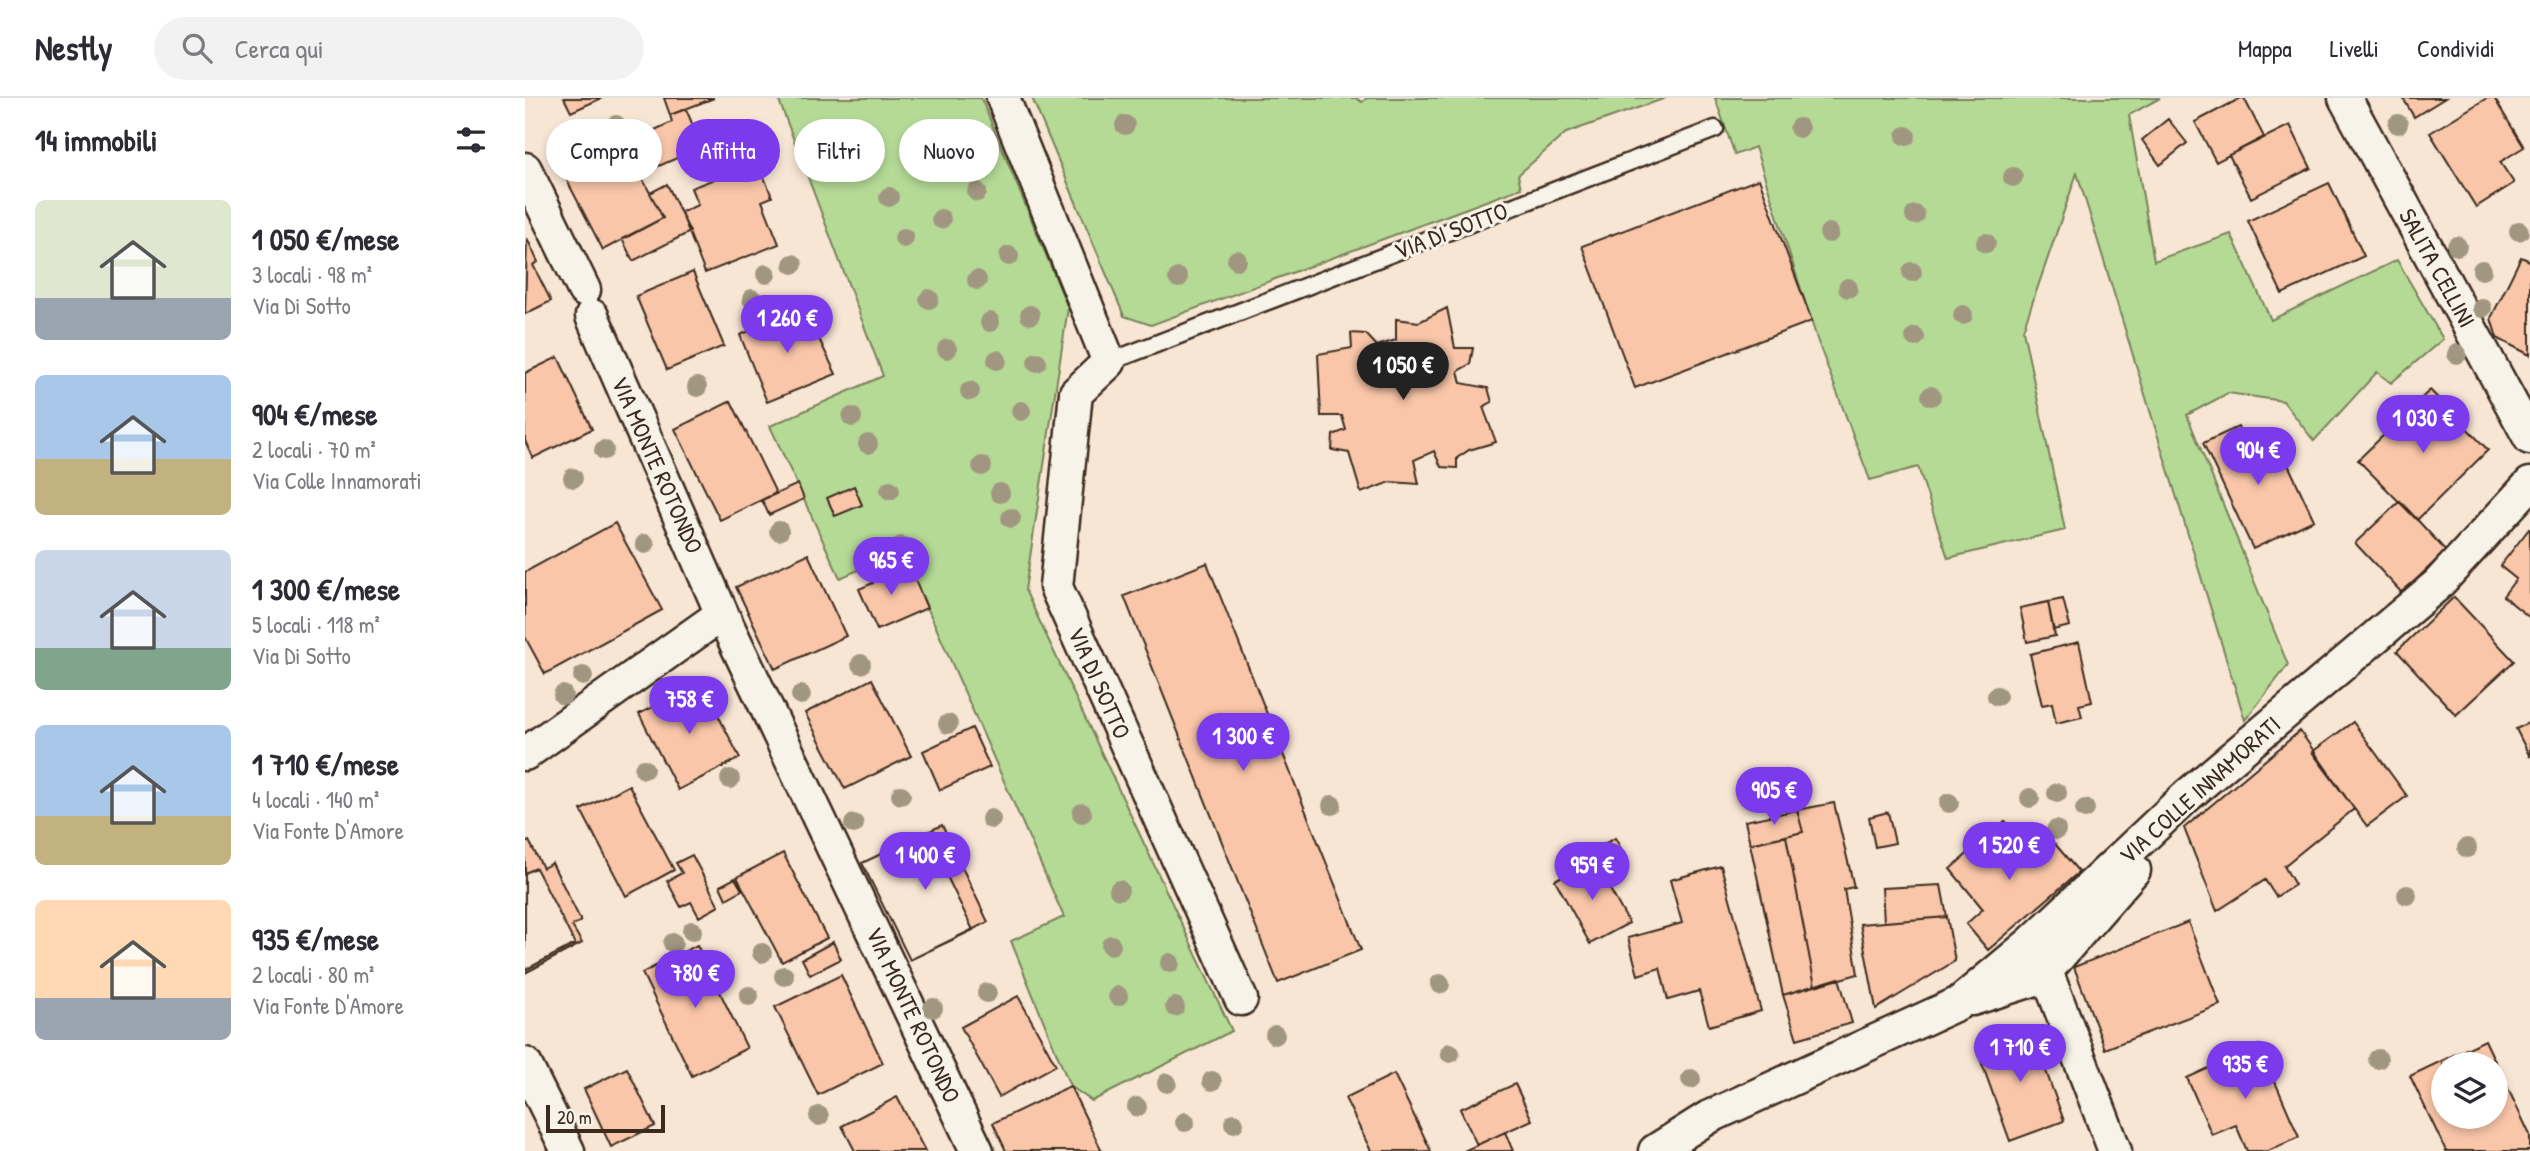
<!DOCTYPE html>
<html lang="it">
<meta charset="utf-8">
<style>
body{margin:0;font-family:"Patrick Hand",sans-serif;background:#f2f2f3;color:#2b2b33;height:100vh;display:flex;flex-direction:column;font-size:26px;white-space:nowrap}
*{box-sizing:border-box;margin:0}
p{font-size:23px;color:#7c7c81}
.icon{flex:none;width:38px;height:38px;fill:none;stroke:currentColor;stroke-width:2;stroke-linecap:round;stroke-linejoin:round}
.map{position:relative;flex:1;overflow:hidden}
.details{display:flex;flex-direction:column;background:#fff;width:525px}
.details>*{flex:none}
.top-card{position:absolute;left:21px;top:21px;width:665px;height:63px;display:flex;gap:14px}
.tools{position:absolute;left:1906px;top:954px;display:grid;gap:14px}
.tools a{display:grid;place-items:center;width:77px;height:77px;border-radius:50%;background:#fff;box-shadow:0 4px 10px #0003;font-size:35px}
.scale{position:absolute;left:21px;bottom:18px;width:119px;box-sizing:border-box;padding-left:7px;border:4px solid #3b2a1e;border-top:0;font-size:19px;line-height:24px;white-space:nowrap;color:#3b2a1e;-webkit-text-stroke:5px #f7f3e8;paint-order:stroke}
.price{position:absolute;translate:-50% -60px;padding:0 16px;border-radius:24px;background:#7c3aed;color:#fff;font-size:23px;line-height:46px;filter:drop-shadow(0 2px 4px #0008)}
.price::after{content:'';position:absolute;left:50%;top:42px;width:21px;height:16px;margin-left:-10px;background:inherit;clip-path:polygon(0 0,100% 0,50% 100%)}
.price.active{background:#222;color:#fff}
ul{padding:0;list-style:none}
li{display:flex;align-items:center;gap:21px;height:175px;padding:0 35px}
li span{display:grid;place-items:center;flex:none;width:196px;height:140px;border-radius:10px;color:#555}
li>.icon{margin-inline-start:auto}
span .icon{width:84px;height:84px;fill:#fffc;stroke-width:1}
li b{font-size:30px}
h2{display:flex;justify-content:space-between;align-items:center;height:84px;padding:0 35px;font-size:30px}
.pill{padding:0 24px;border-radius:32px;background:#fff;box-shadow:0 4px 10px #0003;font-size:24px;line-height:63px}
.pill.active{background:#7c3aed;color:#fff}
header{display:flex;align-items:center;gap:42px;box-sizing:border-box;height:98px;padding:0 35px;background:#fff;border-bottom:2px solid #e1e1e2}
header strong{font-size:33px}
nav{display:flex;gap:38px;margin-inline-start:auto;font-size:24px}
.search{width:490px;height:63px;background:#f2f2f3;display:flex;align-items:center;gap:18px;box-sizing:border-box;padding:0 24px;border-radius:38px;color:#7c7c81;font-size:26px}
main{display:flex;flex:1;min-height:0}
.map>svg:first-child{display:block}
.green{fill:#b5da96;stroke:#78825a;stroke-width:2}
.building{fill:#f9c6a9;stroke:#3b2a1e;stroke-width:2;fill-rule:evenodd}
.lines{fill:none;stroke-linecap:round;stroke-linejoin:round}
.service-casing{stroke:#3b2a1e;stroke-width:21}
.minor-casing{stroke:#3b2a1e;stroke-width:37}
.service{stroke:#f7f3e8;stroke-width:16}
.minor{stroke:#f7f3e8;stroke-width:32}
.tree{fill:#a19781}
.labels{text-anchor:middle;stroke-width:6;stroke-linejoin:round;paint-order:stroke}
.street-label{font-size:24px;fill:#3b2a1e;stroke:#f7f3e8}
</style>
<header>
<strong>Nestly</strong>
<div class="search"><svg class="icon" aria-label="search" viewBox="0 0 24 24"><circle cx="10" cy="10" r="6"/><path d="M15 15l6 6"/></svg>Cerca qui</div>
<nav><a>Mappa</a><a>Livelli</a><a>Condividi</a></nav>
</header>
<main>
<section class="details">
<h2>14 immobili<svg class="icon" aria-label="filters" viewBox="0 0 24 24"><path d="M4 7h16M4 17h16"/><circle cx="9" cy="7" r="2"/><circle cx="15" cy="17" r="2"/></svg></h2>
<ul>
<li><span style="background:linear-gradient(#dfe7d0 70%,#9aa5b1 0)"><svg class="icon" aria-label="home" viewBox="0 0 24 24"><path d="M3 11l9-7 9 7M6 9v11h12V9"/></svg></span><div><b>1 050 €/mese</b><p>3 locali · 98 m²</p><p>Via Di Sotto</p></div></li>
<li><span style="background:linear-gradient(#a9c7e8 60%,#c2b280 0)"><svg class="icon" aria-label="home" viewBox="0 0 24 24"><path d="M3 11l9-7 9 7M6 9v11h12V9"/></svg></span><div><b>904 €/mese</b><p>2 locali · 70 m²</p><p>Via Colle Innamorati</p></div></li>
<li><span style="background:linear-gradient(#c9d6e8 70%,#7fa58c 0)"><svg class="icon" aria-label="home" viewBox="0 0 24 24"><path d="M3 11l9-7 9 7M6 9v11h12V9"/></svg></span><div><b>1 300 €/mese</b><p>5 locali · 118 m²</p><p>Via Di Sotto</p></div></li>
<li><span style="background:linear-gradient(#a9c7e8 65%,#c2b280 0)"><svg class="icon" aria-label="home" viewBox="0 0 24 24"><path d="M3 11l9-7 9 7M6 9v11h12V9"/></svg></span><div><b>1 710 €/mese</b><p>4 locali · 140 m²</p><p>Via Fonte D'Amore</p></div></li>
<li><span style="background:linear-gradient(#ffd9b3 70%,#9aa5b1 0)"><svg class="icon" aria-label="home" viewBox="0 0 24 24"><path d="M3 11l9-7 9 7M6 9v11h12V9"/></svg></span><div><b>935 €/mese</b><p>2 locali · 80 m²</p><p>Via Fonte D'Amore</p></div></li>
</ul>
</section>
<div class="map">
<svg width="2005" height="1053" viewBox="0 0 2005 1053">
<rect width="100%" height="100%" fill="#f8e6d5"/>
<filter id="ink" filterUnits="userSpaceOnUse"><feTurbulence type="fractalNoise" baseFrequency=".0143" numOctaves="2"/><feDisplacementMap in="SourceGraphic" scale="14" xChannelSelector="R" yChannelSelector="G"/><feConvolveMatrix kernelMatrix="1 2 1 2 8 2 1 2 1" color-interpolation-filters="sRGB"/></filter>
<g filter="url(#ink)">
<path class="green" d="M253 0H456L543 210 500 492 707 933 567 1003 545 988 486 843 539 819 387 475 357 462 315 480 245 328 358 278Z
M507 0H831L837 4 842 0H1141L1041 35 993 77 996 90 626 227 599 218Z
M1190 0H1635L1604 17 1629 163 1706 136 1746 222 1872 162 1918 241 1866 285 1852 274 1789 343 1758 303 1703 295 1662 317 1763 567 1720 622 1552 75 1498 232 1540 432 1423 460 1393 369 1345 382 1293 244 1230 49 1210 57Z"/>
<path class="building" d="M39 0H77L46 14Z
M139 0H189L145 17Z
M1716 0H1719L1739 39 1691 64 1670 24Z
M1878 0H1920L1889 19Z
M1962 0H1969L1999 49 1975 64 1989 85 1951 109 1905 35Z
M161 11 177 49 134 68 121 36 147 24 145 17Z
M1643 21 1662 45 1635 67 1617 42Z
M1765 27 1786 70 1726 100 1704 57Z
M97 41 138 120 78 152 37 73Z
M233 64 247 99 237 103 254 146 180 175 156 114 173 107 166 90Z
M1234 81 1287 223 1110 290 1057 148Z
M1804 85 1839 158 1757 196 1723 123Z
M142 86 165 134 108 163 97 141 138 120 125 95Z
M2 140 13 164 8 167 26 203 0 216Z
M1996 159 2005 163V257L1972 240 1966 220Z
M168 174 199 248 142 272 111 198Z
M279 210 311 276 242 304 215 237Z
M922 210 930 250H948L945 266 933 273 936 285 963 290 967 304 958 309 971 344 944 352 932 360V370L916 369 909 353 889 362 894 386 865 384 836 395 824 355 807 352 808 337 821 332 817 318H796L793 256 827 250 826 235 841 236 852 248 871 242V221L894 224Z
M33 259 67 331 8 360 0 343V275Z
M1905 292 1963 352 1892 422 1833 362Z
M206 303 251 395 195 422 150 331Z
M1713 329 1722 348 1740 339 1752 363 1760 360 1789 422 1728 451 1678 345Z
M273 386 279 401 244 417 237 402Z
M329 388 337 407 310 418 302 400Z
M1875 403 1921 453 1877 495 1830 445Z
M90 425 137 512 20 576 0 539V474Z
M2004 431 2005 432V520L1978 498 1991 481 1975 468Z
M283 456 321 538 250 571 211 489Z
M357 462 367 484 387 475 402 510 352 532 334 491 348 485 341 469Z
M682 465 836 852 753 885 599 498Z
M1929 499 1989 563 1931 617 1872 553Z
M1538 501 1545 528 1528 532 1523 504Z
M1523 504 1530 538 1502 544 1495 510Z
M1554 544 1567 604 1554 607 1557 619 1531 625 1527 605 1517 607 1505 556Z
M347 581 386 658 320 691 280 615Z
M176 584 215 660 153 692 114 616Z
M1828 624 1882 698 1842 728 1787 654Z
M2005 624V659L1991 631Z
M447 630 465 669 415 692 398 653Z
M1775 633 1829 711 1759 768 1770 787 1751 799 1740 782 1692 813 1659 730Z
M104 687 149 772 101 798 56 712Z
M1309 705 1329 789 1319 791 1333 876 1290 888 1261 738 1278 734 1272 712Z
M1272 712 1278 734 1225 746 1220 723Z
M1363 714 1370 745 1350 749 1344 719Z
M1480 723 1513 761 1530 746 1554 774 1463 852 1441 826 1458 811 1425 771Z
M417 727 463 824 385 862 337 765Z
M401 735 448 832 385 862 337 765Z
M1261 738 1290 888 1258 897 1225 746Z
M1090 740 1099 756 1084 764 1075 748Z
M4 743 18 770 27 765 56 823 47 828 57 845 0 875V745Z
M258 755 302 840 257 864 212 779Z
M167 757 194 808 174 819 166 804 156 809 142 783 157 775 151 765Z
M1068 761 1104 825 1065 846 1030 782Z
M1196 768 1236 913 1184 928 1174 893 1143 902 1135 870 1113 877 1103 840 1157 825 1145 782Z
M11 770 50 846 0 872V775Z
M210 780 217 792 201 801 195 788Z
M1416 787 1422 819 1359 824 1357 790Z
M1422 819 1430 863 1351 911 1335 826Z
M1663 824 1695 907 1580 951 1549 869Z
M308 844 316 861 285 877 277 861Z
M172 847 222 950 167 978 117 875Z
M316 877 358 965 293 997 250 909Z
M1314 880 1327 925 1272 941 1258 897Z
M493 898 531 967 474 999 436 929Z
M1505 929 1539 1023 1485 1043 1451 949Z
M1960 942 2005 1037V1053H1921L1885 978ZM1918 966H1970V1018H1918Z
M1734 947 1774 1039 1743 1053H1722L1711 1027 1687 1037 1662 980Z
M102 970 130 1028 86 1049 59 991Z
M869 976 906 1053H846L820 1000Z
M990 986 1007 1022 952 1047 935 1011Z
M545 988 577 1053H481L468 1025Z
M372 999 400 1053H330L317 1028Z
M980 1034 988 1053H939L952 1047Z"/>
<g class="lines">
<defs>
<path id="service" d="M584 264 1190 31"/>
<path id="minor" d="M478 0 584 264 551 295 531 489 716 901
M1820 0 2005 340
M0 71 59 192
M67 218 197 516 452 1053
M0 656 197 516
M1521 873 1590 1053
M1447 901 1507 882 1521 873 1609 772
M0 966 43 1053
M1130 1053 1184 1019 1434 905 1507 844 1663 697 1912 487 2005 386"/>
</defs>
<use href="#service" class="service-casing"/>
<use href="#minor" class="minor-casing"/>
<use href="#service" class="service"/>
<use href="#minor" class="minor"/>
</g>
<g class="tree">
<circle cx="1873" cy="26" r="10"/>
<circle cx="91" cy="27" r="10"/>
<circle cx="600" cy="27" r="10"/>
<circle cx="1274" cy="30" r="10"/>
<circle cx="1381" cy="38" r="10"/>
<circle cx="224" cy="51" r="10"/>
<circle cx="426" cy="60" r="10"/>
<circle cx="1488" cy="79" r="10"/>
<circle cx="452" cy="94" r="10"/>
<circle cx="364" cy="99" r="10"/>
<circle cx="1390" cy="117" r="10"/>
<circle cx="416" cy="121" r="10"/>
<circle cx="1994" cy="133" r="10"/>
<circle cx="1304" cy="135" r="10"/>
<circle cx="379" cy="140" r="10"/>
<circle cx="1461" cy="145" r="10"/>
<circle cx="1932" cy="148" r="10"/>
<circle cx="484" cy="158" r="10"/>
<circle cx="712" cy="162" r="10"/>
<circle cx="268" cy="166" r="10"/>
<circle cx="1957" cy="172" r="10"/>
<circle cx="1387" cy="174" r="10"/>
<circle cx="241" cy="176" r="10"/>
<circle cx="653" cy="180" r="10"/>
<circle cx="452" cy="182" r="10"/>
<circle cx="1323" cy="190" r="10"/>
<circle cx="227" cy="201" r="10"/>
<circle cx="404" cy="201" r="10"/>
<circle cx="1957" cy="210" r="10"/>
<circle cx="505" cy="217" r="10"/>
<circle cx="1438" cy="217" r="10"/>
<circle cx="465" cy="224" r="10"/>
<circle cx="1390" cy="239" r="10"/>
<circle cx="422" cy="251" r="10"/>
<circle cx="1932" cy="256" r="10"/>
<circle cx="472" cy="262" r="10"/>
<circle cx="512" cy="264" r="10"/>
<circle cx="172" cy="289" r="10"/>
<circle cx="445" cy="293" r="10"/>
<circle cx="1406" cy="298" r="10"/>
<circle cx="496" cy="313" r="10"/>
<circle cx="327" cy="319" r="10"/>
<circle cx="343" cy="346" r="10"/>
<circle cx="79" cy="352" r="10"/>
<circle cx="457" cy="368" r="10"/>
<circle cx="48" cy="380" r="10"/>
<circle cx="365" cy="392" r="10"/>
<circle cx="475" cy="395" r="10"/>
<circle cx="486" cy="420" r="10"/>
<circle cx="254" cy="433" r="10"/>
<circle cx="120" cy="446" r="10"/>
<circle cx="376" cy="448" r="10"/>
<circle cx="336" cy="566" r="10"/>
<circle cx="58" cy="578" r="10"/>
<circle cx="38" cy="597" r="10"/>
<circle cx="276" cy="597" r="10"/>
<circle cx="1472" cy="598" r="10"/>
<circle cx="423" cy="626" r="10"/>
<circle cx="119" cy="671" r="10"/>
<circle cx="205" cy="681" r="10"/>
<circle cx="1532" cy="695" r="10"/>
<circle cx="376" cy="697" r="10"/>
<circle cx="1505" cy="700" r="10"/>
<circle cx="1424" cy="705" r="10"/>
<circle cx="807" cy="707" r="10"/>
<circle cx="1560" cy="711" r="10"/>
<circle cx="557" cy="715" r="10"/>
<circle cx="466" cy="721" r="10"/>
<circle cx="329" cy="726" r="10"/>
<circle cx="1531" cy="732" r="10"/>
<circle cx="1942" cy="750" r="10"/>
<circle cx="594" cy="792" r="10"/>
<circle cx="1882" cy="797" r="10"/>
<circle cx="167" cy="833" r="10"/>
<circle cx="148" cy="845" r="10"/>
<circle cx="586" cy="847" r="10"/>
<circle cx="237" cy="855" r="10"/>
<circle cx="645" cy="865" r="10"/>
<circle cx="259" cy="878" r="10"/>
<circle cx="915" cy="886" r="10"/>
<circle cx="462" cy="895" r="10"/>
<circle cx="224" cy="898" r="10"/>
<circle cx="593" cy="898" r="10"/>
<circle cx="650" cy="909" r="10"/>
<circle cx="408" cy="910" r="10"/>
<circle cx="750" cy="937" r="10"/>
<circle cx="925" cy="955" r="10"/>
<circle cx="1853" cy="961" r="10"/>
<circle cx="1166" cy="981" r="10"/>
<circle cx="687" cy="983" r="10"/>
<circle cx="642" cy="985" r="10"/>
<circle cx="612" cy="1009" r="10"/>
<circle cx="294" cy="1018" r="10"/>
<circle cx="660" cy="1024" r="10"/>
<circle cx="709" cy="1025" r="10"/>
</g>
</g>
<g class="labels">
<g class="street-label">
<text transform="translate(926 133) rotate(-21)" y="8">VIA DI SOTTO</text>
<text transform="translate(1912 170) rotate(61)" y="8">SALITA CELLINI</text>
<text transform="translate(132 367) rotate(66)" y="8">VIA MONTE ROTONDO</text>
<text transform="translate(574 585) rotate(66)" y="8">VIA DI SOTTO</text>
<text transform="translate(1675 692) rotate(-42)" y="8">VIA COLLE INNAMORATI</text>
<text transform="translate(388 917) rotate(65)" y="8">VIA MONTE ROTONDO</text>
</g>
</g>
</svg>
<div class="tools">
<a><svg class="icon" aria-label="layers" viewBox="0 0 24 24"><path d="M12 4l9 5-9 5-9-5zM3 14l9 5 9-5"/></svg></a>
</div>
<div class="scale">20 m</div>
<b class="price" style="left:262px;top:257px">1 260 €</b>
<b class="price active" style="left:878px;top:304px">1 050 €</b>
<b class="price" style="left:1898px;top:357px">1 030 €</b>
<b class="price" style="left:1733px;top:389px">904 €</b>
<b class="price" style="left:366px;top:499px">965 €</b>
<b class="price" style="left:164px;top:638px">758 €</b>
<b class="price" style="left:718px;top:675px">1 300 €</b>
<b class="price" style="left:1249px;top:729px">905 €</b>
<b class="price" style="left:1484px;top:784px">1 520 €</b>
<b class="price" style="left:400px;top:794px">1 400 €</b>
<b class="price" style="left:1067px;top:804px">959 €</b>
<b class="price" style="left:170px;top:912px">780 €</b>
<b class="price" style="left:1495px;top:986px">1 710 €</b>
<b class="price" style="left:1720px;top:1003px">935 €</b>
<div class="top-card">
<a class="pill">Compra</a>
<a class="pill active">Affitta</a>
<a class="pill">Filtri</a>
<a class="pill">Nuovo</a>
</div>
</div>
</main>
